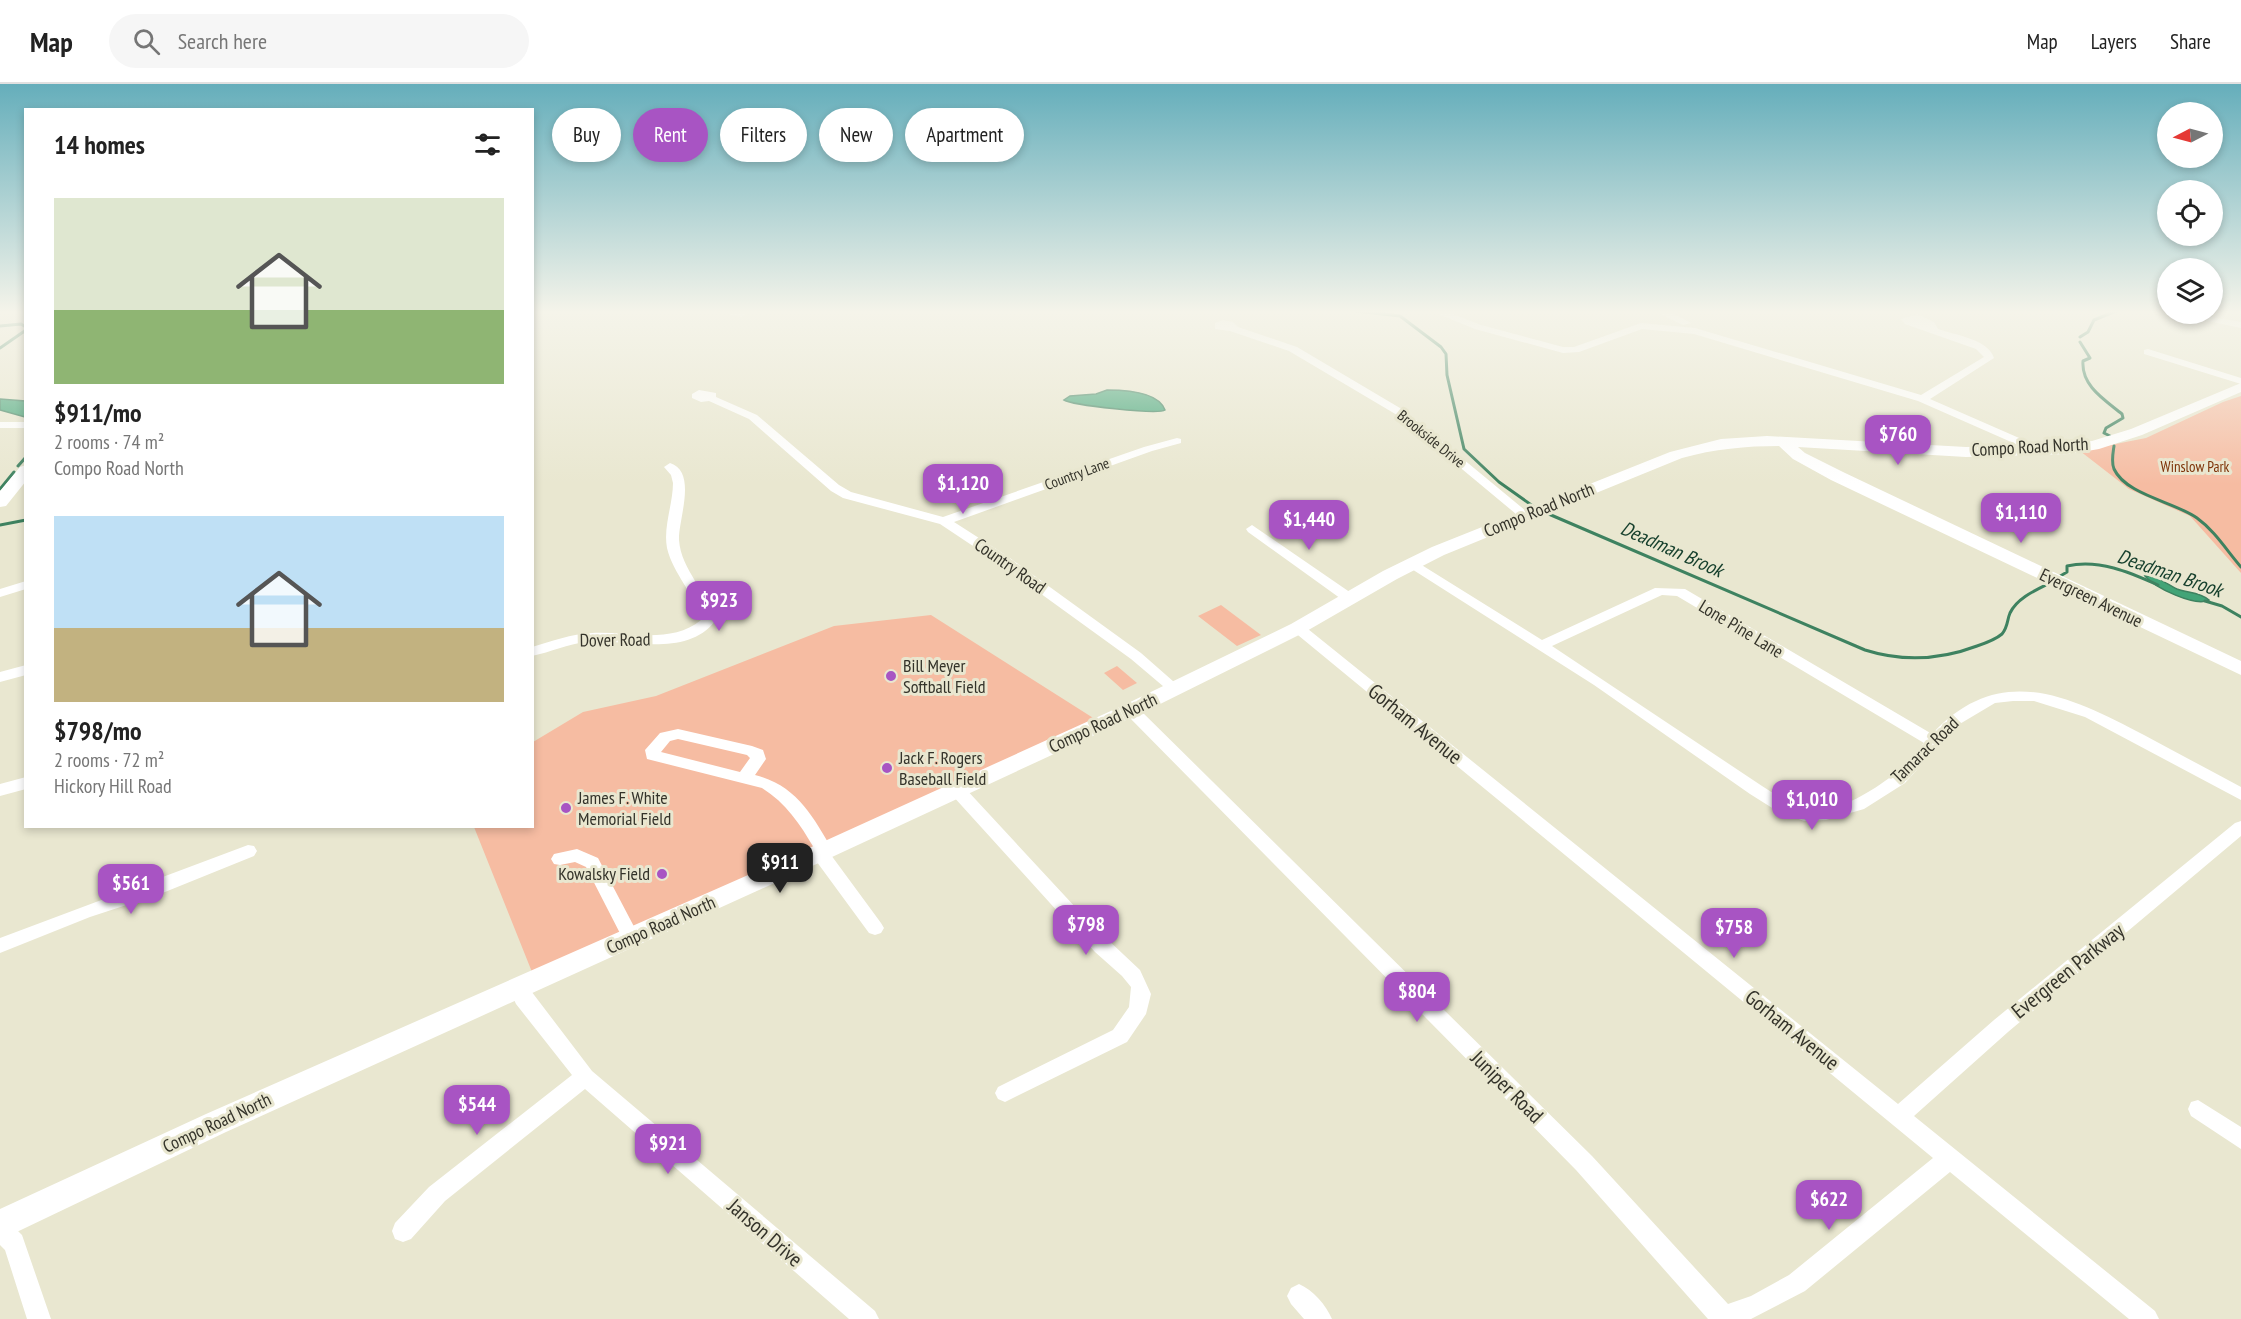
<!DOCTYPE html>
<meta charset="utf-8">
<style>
body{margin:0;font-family:"PT Sans Narrow",sans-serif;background:#f6f6f6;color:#222;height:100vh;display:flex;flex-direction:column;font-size:22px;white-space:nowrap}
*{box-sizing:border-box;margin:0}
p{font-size:20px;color:#767676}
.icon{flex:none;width:33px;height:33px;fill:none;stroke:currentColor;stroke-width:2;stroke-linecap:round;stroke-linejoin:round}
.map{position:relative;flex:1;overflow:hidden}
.side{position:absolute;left:24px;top:24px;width:510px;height:720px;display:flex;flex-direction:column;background:#fff;border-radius:0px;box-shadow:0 3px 9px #0003}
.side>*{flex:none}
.top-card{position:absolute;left:552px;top:24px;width:570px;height:54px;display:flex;gap:12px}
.needle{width:39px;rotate:264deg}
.tools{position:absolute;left:2157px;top:18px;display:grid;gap:12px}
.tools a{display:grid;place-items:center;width:66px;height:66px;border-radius:50%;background:#fff;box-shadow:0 3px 9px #0003;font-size:30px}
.price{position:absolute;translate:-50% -51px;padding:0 14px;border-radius:12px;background:#a854c3;color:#fff;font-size:20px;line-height:39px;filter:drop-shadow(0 2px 3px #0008)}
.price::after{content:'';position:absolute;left:50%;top:36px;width:18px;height:14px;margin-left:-9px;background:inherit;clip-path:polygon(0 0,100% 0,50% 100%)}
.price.on{background:#222;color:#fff}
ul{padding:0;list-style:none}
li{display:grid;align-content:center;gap:12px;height:318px;padding:0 30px}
li span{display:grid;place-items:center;height:186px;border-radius:0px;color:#555}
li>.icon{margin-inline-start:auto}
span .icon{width:108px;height:108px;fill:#fffc;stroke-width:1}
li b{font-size:26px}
h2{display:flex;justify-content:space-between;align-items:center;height:72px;padding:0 30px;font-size:26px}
.pill{padding:0 21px;border-radius:27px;background:#fff;box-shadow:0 3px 9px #0003;font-size:21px;line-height:54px}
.pill.on{background:#a854c3;color:#fff}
header{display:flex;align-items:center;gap:36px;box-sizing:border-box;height:84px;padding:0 30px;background:#fff;border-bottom:2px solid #e0e0e0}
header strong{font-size:28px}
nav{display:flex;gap:33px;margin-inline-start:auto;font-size:21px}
.search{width:420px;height:54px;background:#f6f6f6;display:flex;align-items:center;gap:15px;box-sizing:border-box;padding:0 21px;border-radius:33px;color:#767676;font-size:22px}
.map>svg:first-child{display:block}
.green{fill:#f6bca2}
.water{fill:#42a477;stroke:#3e8260;stroke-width:1.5}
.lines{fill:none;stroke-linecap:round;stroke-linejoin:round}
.stream{stroke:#3e8260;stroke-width:3}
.street{fill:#fff;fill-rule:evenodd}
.secondary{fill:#fff;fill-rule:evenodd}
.poi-dot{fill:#a854c3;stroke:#e9e7d0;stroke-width:2}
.labels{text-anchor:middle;stroke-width:6;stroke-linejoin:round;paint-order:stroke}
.far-street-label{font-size:15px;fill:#34332a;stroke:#e9e7d0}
.far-park-label{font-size:15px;fill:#7e3308;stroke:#e9e7d0}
.street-label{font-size:18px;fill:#34332a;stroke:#e9e7d0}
.poi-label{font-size:18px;fill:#34332a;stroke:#e9e7d0;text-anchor:start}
.water-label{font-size:20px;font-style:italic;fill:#153f2c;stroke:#e9e7d0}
.near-street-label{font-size:21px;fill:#34332a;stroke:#e9e7d0}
</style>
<header>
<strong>Map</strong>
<div class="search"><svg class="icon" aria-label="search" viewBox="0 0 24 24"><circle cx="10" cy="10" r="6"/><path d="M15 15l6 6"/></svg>Search here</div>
<nav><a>Map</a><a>Layers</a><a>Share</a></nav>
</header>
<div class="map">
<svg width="2241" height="1235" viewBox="0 0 2241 1235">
<rect width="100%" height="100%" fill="#e9e7d0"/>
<path class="green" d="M2241 312V489L2190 432 2129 405 2080 367 2146 354 2223 318Z
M1221 521 1261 551 1237 562 1198 532Z
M931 531 1098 637 532 888 474 743 532 742 533 658 583 628 656 612 834 542Z
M1117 582 1137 599 1123 606 1104 589Z"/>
<path class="water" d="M1107 306C1124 306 1158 307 1165 326 1158 331 1072 321 1064 316L1070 312 1096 310Z
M0 315 25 317V333L0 326Z
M2145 492C2158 491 2166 500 2177 505 2188 509 2200 508 2209 516 2195 523 2155 504 2145 492Z"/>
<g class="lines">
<path class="stream" d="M1356 227 1400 232 1441 263 1446 270 1447 291 1464 365 1499 398 1537 425
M0 242 21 240 26 243
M2080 253 2088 248 2094 236 2116 227
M2080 258 2090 274 2083 277C2081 302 2105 316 2122 330L2123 334 2106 344 2104 349 2110 352
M0 264 26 246
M2114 362C2113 369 2111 378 2114 385 2126 411 2175 418 2197 434 2215 447 2227 467 2241 483
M18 382 26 373
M0 405 14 388
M1544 428 1865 566C1903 578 1940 576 1977 562 1986 559 1995 556 2002 550 2008 543 2007 536 2010 529 2017 514 2036 506 2050 499
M0 441 26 436
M2057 494 2067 488V482C2099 475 2129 488 2158 501
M2205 517 2222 522 2241 533"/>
<path class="street" d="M714 227H741L746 230 741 233Z
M1431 227H1445L1481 241 1563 263H1574L1641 239 1695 244 1921 311 1984 273 1976 265 1905 240 1901 235 1917 230 1934 238 1938 245C1955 251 1988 255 1994 274L1930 315 2026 357 2037 366 2035 368H2027L2018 361 1918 317 1694 250 1642 245 1579 268 1563 269 1475 245Z
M1654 227H1668L1691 239 1683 241Z
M2194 230 2241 238V244L2194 234Z
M1223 236 1233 238 1238 243 1297 263 1405 327 1532 432 1526 436 1522 435 1397 331 1289 267 1230 247 1215 245V239Z
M2148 265 2241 294V300L2144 270V266Z
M699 306 716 309V313L757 331 839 401 851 408 943 433 1144 363 1177 354 1181 355V359L1152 367 954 438 1007 472 1141 569 1182 605 1175 610 1170 608 1131 575 997 478 940 440 843 414 831 407 749 335 709 317 701 318 692 314V310Z
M0 338H26V344H0Z
M670 379C698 388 678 436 679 456 681 486 708 508 715 537 686 575 626 554 586 558 568 560 551 568 532 572V563C552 557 571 550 592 549 627 547 671 561 701 536 695 510 673 490 667 464 663 443 673 420 673 399L671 391 664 383Z
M1252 441 1354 511 1356 514 1354 517H1344L1248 448 1246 445Z
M1412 475 1542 556 1655 504 1685 505 1932 650C2000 577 2069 612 2144 651 2176 668 2209 686 2241 703V716L2085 633 2034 617H2013L1995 619 1958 641 1905 699 1864 725 1826 736 1804 737 1777 727 1750 710 1594 601 1407 482 1405 479 1407 476ZM1662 511 1677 512 1924 659C1914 669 1904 683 1892 692 1869 709 1832 733 1802 724 1788 720 1775 710 1762 702L1552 562Z
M26 497V505L0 513V505Z
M1298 540 1303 541 1898 1020 1994 936 2235 739 2241 737V752L2008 948 1914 1032 2155 1227 2159 1235H2129L1950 1088 1805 1207 1751 1235H1708L1576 1086 1126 630 1123 626 1126 622H1136L1592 1072 1728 1220 1751 1212 1789 1191 1933 1074 1293 547 1291 544 1293 541Z
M26 581V591L0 598V588Z
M678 645 752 662 763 666 766 675 755 691C796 701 813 732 833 767L831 771 881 839 884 844 881 849 875 851 869 849 814 774 811 769 814 764C800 740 786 719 762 704L647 675 645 666 660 649ZM678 655 747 671 750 674 740 688 661 668 670 657Z
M26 693V705L0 712V700Z
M958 701 964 703 1090 839 1140 886 1151 910 1146 930 1127 958 1005 1018 998 1015 995 1009 998 1003 1113 946 1129 923 1131 903 1122 892 1095 868 1059 829 952 711 950 707 952 703Z
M248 761 254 762 257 767 254 772 160 810 90 833 0 869V854Z
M577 765 598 774 640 854 637 859 631 861 625 859 586 783 575 778 560 781 554 780 551 775 554 770Z
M518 897 525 899 592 987 875 1227 879 1235H849L585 1005 445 1117 411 1155 403 1158 395 1155 392 1147 395 1139 429 1103 572 991 516 920 509 905 511 899Z
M2198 1016 2241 1043V1065L2191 1032 2188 1025 2191 1018Z
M0 1134 8 1137 22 1151 51 1235H27L5 1166 0 1161Z
M1299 1200C1313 1206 1326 1221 1332 1235H1304L1291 1220 1287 1212 1291 1204Z"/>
<path class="secondary" d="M2241 299V308L2142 351 2099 365 2070 370 1966 373 1798 363 1805 369 1843 388 2241 577V591L1831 396 1793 375 1779 362C1746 362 1714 365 1682 374L1444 471 1397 495 1305 548 1138 631 832 773 226 1048 0 1156V1125L206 1030 816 761 1124 621 1291 540 1383 487 1432 463 1670 368 1721 355 1767 352 1966 363 2070 360 2092 357 2131 345Z
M26 381V397L6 422 0 423V407L20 383Z"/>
</g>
<linearGradient id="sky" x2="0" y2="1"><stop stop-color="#65aebb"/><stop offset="0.57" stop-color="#f5f4ea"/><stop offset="1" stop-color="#f5f4ea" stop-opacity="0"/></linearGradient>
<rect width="2241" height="400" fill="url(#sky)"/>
<g class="poi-dot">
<circle cx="891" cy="592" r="6"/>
<circle cx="887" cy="684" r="6"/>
<circle cx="566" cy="724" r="6"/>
<circle cx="662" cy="790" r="6"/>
</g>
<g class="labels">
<g class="far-street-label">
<text transform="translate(1431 355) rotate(39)" y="5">Brookside Drive</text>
<text transform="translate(1077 390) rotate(-20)" y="5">Country Lane</text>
</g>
<g class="far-park-label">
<text x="2195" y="388">Winslow Park</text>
</g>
<g class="street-label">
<text transform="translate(2030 363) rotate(-3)" y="6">Compo Road North</text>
<text transform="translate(1539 426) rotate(-22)" y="6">Compo Road North</text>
<text transform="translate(1010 482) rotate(35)" y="6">Country Road</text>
<text transform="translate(2091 514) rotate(26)" y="6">Evergreen Avenue</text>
<text transform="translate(1741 545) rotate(31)" y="6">Lone Pine Lane</text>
<text transform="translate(615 556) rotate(-1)" y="6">Dover Road</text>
<text transform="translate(1103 639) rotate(-25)" y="6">Compo Road North</text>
<text transform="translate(1925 666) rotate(-44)" y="6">Tamarac Road</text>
<text transform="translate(661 841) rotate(-24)" y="6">Compo Road North</text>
<text transform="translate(217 1039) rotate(-25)" y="6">Compo Road North</text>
</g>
<g class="poi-label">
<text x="903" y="588">Bill Meyer<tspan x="903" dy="21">Softball Field</tspan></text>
<text x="899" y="680">Jack F. Rogers<tspan x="899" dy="21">Baseball Field</tspan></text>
<text x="578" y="720">James F. White<tspan x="578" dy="21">Memorial Field</tspan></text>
<text x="650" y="796" text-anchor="end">Kowalsky Field</text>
</g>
<g class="water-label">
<text transform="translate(1672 465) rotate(24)" y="7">Deadman Brook</text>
<text transform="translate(2170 489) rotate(19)" y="7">Deadman Brook</text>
</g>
<g class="near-street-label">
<text transform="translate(1415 640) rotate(39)" y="7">Gorham Avenue</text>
<text transform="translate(2068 887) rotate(-39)" y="7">Evergreen Parkway</text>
<text transform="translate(1792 946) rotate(39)" y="7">Gorham Avenue</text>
<text transform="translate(1507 1003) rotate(45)" y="7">Juniper Road</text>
<text transform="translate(765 1149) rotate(41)" y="7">Janson Drive</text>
</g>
</g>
</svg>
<div class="tools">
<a><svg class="needle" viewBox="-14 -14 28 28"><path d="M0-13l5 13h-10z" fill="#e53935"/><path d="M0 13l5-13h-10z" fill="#767676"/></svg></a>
<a><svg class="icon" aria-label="locate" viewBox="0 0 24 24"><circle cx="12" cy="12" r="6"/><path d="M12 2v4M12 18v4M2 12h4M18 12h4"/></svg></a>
<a><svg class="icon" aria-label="layers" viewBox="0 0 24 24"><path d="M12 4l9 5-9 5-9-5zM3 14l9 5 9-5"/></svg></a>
</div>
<b class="price" style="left:1898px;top:382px">$760</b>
<b class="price" style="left:963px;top:431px">$1,120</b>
<b class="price" style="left:2021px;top:460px">$1,110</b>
<b class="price" style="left:1309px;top:467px">$1,440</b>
<b class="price" style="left:719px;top:548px">$923</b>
<b class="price" style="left:1812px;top:747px">$1,010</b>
<b class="price on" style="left:780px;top:810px">$911</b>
<b class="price" style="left:131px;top:831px">$561</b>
<b class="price" style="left:1086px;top:872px">$798</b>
<b class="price" style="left:1734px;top:875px">$758</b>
<b class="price" style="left:1417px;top:939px">$804</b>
<b class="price" style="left:477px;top:1052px">$544</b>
<b class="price" style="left:668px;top:1091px">$921</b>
<b class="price" style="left:1829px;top:1147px">$622</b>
<div class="top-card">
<a class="pill">Buy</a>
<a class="pill on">Rent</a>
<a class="pill">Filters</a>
<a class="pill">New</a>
<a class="pill">Apartment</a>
</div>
<section class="side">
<h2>14 homes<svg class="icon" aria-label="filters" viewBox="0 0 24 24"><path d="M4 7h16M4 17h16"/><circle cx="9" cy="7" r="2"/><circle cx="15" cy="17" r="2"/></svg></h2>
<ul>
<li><span style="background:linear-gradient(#dfe7d0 60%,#8fb573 0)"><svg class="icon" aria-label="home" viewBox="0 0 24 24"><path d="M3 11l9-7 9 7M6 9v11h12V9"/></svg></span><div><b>$911/mo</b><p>2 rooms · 74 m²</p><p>Compo Road North</p></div></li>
<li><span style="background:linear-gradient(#bfe0f5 60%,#c2b280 0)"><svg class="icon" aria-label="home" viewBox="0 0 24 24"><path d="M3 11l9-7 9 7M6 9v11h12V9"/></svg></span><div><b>$798/mo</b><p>2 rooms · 72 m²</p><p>Hickory Hill Road</p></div></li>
</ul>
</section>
</div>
